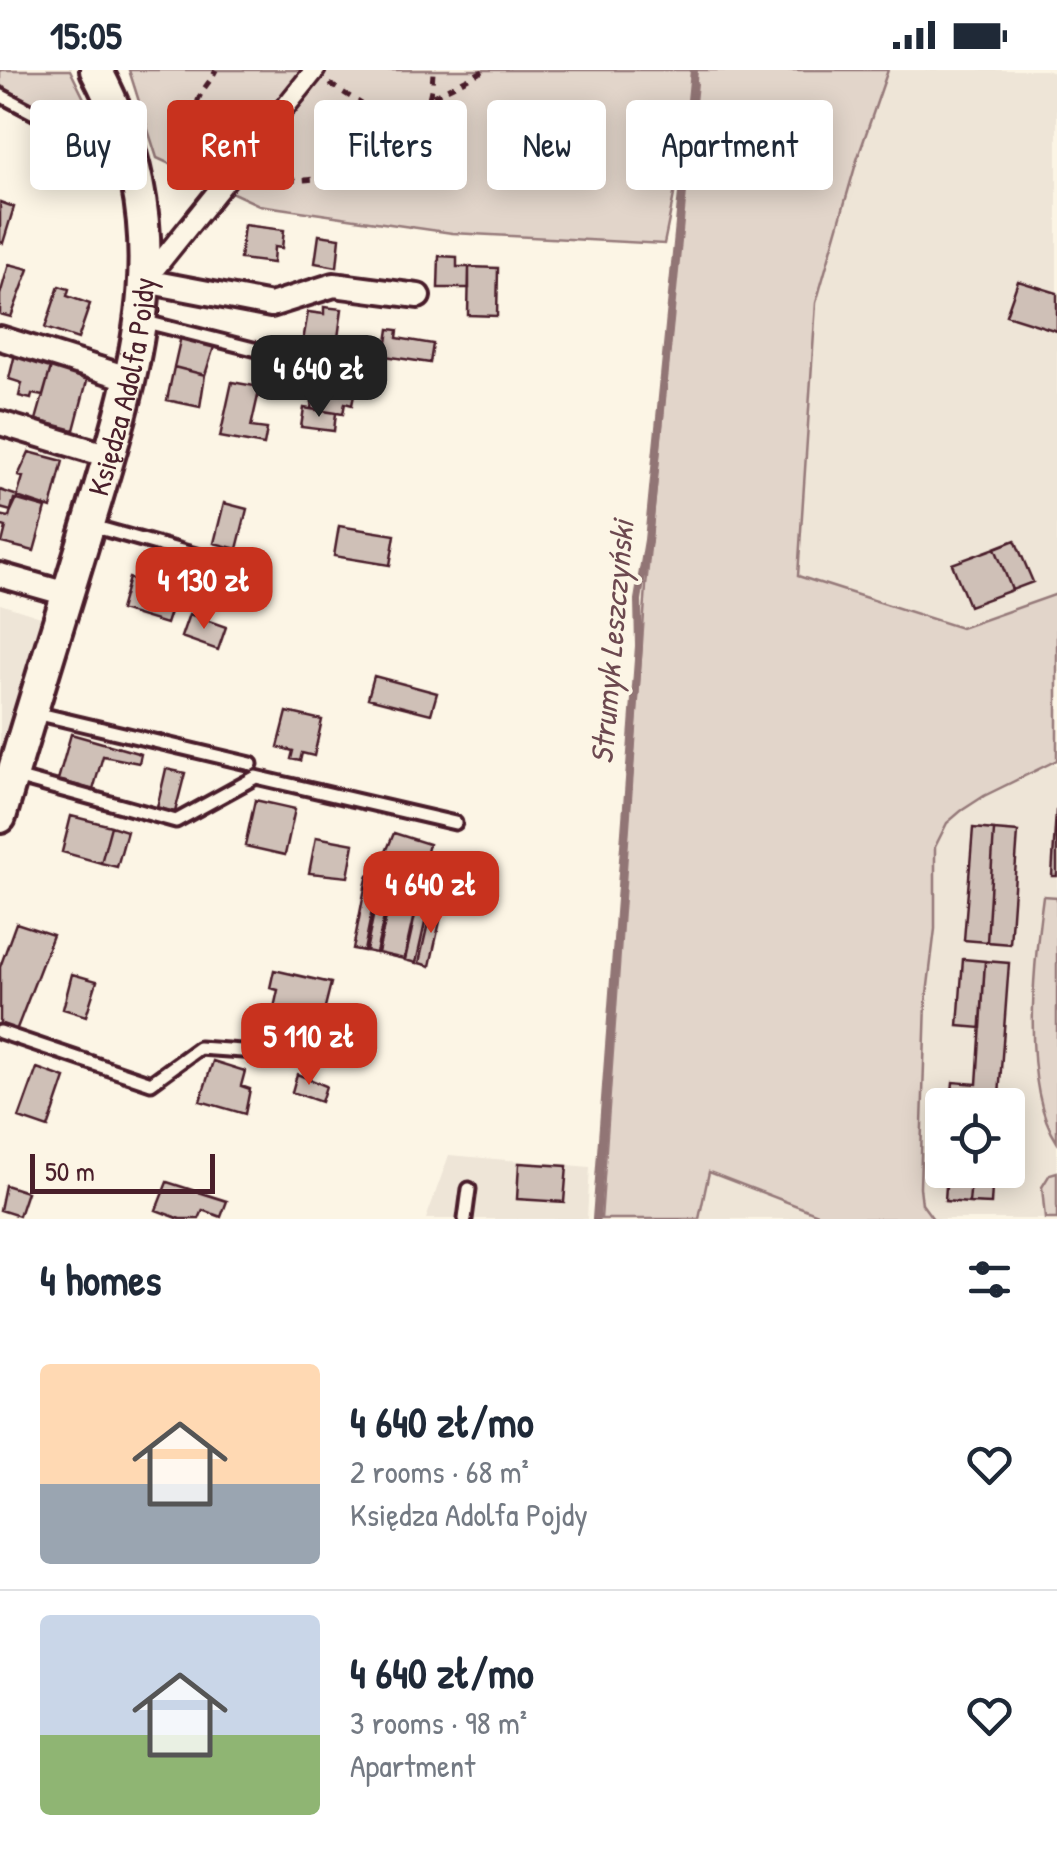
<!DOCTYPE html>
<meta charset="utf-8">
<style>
body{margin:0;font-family:"Patrick Hand",sans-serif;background:#f6f6f7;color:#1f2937;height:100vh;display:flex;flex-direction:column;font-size:38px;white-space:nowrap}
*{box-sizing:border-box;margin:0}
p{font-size:32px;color:#747a83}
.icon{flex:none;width:55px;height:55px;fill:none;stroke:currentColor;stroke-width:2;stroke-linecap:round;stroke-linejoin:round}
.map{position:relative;height:1149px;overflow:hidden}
.details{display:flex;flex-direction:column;background:#fff;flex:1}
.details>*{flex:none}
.banner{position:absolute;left:30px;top:30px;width:998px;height:90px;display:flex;gap:20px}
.fabs{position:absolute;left:925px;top:1018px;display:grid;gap:20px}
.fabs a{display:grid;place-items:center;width:100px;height:100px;border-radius:10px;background:#fff;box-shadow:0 5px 25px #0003;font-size:50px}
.scale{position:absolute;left:30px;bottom:25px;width:185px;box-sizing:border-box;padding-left:10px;border:5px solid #4a1f2b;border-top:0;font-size:28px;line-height:35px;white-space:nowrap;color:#4a1f2b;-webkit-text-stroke:8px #fcf5e5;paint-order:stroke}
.price{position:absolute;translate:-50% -85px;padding:0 22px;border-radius:20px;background:#c8321e;color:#fff;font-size:32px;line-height:65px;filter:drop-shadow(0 2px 5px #0008)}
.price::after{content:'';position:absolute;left:50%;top:60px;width:30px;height:22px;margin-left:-15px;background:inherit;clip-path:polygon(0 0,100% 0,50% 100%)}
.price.current{background:#222;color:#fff}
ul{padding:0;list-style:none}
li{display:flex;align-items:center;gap:30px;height:250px;padding:0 40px}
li+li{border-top:2px solid #e0e1e3}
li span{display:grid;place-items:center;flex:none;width:280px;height:200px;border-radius:10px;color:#555}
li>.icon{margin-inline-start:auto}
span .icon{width:120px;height:120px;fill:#fffc;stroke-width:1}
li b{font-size:42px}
h2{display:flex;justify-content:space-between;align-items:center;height:120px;padding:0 40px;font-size:42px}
.tag{padding:0 35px;border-radius:10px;background:#fff;box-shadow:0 5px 25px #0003;font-size:35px;line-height:90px}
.tag.current{background:#c8321e;color:#fff}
.status{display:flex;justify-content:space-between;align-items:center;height:70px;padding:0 50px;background:#fff;direction:ltr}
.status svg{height:28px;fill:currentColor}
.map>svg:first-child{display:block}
.built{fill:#eee5d7;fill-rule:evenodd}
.green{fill:#e2d5ca;stroke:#967a7a;stroke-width:2.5}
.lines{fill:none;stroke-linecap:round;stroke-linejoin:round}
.stream{stroke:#917474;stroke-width:8}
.building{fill:#cfc0b7;stroke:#4a1f2b;stroke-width:2.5}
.service-casing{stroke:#4a1f2b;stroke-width:19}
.pedestrian-casing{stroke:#4a1f2b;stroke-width:25}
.minor-casing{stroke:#4a1f2b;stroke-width:30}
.tertiary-casing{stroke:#4a1f2b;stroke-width:38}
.path{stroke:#4a1f2b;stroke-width:5;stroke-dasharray:8 8;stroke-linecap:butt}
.service{stroke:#fcf5e5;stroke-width:11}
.pedestrian{stroke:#fcf5e5;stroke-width:18}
.minor{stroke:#fcf5e5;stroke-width:22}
.tertiary{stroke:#fcf5e5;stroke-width:30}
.labels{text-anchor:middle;stroke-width:8;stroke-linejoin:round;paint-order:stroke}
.street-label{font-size:30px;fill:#4a1f2b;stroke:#fcf5e5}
.water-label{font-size:32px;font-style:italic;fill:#6d4950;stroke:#fcf5e5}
</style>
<div class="status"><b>15:05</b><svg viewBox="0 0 49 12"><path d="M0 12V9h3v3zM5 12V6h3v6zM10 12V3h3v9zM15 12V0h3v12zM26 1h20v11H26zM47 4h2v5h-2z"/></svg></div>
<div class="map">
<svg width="1057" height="1149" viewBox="0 0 1057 1149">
<rect width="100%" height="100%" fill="#fcf5e5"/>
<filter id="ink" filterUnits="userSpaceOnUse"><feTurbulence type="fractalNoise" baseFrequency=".01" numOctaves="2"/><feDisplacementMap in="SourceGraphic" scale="20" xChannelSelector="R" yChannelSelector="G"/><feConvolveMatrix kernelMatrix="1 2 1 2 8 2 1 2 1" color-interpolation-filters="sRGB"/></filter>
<g filter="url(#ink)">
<path class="built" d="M888 0H1045L1057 4V524L961 558 798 507 816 233 857 90Z
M0 534 50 550 0 696Z
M1049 686 1057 697V827L1044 826 1057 1054V1149H909L928 771 948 740ZM942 1035H1008V1100H942Z
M449 1085 590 1097 587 1149H426Z
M708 1101 831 1149H699Z"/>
<path class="green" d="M0 0H70L97 55 107 86 65 54 0 15Z
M129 0H888L857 90 816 233 798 506 961 558 1057 524V690L984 726 961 741 947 753 935 777V859L926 932 920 1117 922 1134 933 1149H831L709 1102 699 1149H601L646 516 697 11 664 174 452 163 259 135 157 88Z
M1043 826 1057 827V1072C1020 1016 1034 892 1043 826Z
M1057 1102V1149H1045L1042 1117 1050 1104Z"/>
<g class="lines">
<path class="stream" d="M596 1149 639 576 638 530 648 470 694 0"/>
</g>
<path class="building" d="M0 132 14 137 3 173 0 172Z
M244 155 284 160 282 178 274 177 273 193 240 189Z
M319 165 340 168 337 197 315 193Z
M439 186 457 187V197H469V218H438Z
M9 194 29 199 11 247 0 244V225Z
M469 197 498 198 497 246 468 245Z
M1018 211 1057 223V261L1006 245Z
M59 216 69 219 67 226 90 234 78 269 45 258Z
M324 237 342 239 336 282 302 277 308 242 324 244Z
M389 259 398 260 397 268 433 274 430 293 385 286Z
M181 266 215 274 205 305 174 297Z
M15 284 51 297 43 326 32 324 31 329 19 326 22 313 9 309Z
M51 297 88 307 74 360 36 350Z
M174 297 205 305 200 337 167 330Z
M315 307 348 312 346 324 354 325 352 335 345 333 343 344 311 339Z
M232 312 260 317 251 357 267 359 264 375 220 367Z
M304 338 336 343 334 361 301 357Z
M29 382 63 391 51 438 17 427 23 407 18 406Z
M0 420 18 426 11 441 0 438Z
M14 429 46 438 34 481 2 473 6 457 0 455V445L9 447Z
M224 433 247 439 237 479 214 473Z
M339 456 395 465 390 495 334 486Z
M1015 470 1033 512 1012 520 995 478Z
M995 478 1012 520 969 536 952 494Z
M137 504 178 517 175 528 166 526 165 530 173 533 166 554 120 540 129 508 135 510Z
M189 544 226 557 218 580 181 567Z
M374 606 437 623 431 644 368 628Z
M287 642 322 650 314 686 302 683 300 691 291 689 293 681 278 677Z
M71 664 141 684 139 693 103 686 93 720 58 710Z
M166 699 185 703 175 742 157 738Z
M255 730 295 739 285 785 245 776Z
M1056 741H1057V806H1052Z
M71 746 111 756 101 793 62 782Z
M111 756 127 761 117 797 101 793Z
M973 758 994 760 987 872 964 870Z
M994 760 1018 762 1010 874 987 872Z
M394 763 429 774 420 808 380 796Z
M316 767 354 774 348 807 309 803Z
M440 793 460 798 468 817 464 831 432 823Z
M405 803 430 810 425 832 365 817 368 805 402 813Z
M365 818 376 820 364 881 353 879Z
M378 823 389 825 376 883 366 881Z
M391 825 417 831 404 889 378 883Z
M418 832 429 835 416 893 405 890Z
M432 835 443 838 430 896 419 893Z
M16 853 53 865 16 961 0 955V897Z
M963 889 985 891 981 958 958 956Z
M985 891 1009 893 999 1026 952 1023 953 1012 977 1014Z
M274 900 331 913 323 945 274 938 278 920 270 918Z
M72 904 97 911 86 946 63 939Z
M213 991 245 1001 241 1016 250 1019 245 1044 200 1031Z
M37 998 65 1008 48 1058 19 1048Z
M297 1004 326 1016 321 1032 292 1022Z
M519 1093 567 1096 564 1132 517 1129Z
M947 1100H972L969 1133 945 1131Z
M972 1100H993L991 1134 969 1133Z
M167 1112 227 1131 221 1147 203 1140 199 1149H180L156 1140Z
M5 1115 27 1122 19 1146 0 1140Z"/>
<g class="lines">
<defs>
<path id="service" d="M0 25 72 63 94 80
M142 251 297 290
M92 456 260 503
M31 642 251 694
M16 707 176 751 256 707 455 753
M0 962 151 1013 199 978 286 984
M465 1149 469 1119"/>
<path id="pedestrian" d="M145 211 315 0"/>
<path id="minor" d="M145 211 271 235 334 215 418 226
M0 268 131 309
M0 353 109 386
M0 505 67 524"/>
<g id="tertiary">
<path id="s1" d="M0 747C27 654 56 562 84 470 134 302 185 168 96 0"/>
</g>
</defs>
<use href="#service" class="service-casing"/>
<use href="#pedestrian" class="pedestrian-casing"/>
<use href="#minor" class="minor-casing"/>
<use href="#tertiary" class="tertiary-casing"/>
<path class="path" d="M330 14 408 63
M433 26 485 0
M215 90C199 75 189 50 199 28 203 18 211 11 216 0
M256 107C330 122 432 88 433 0"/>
<use href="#service" class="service"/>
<use href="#pedestrian" class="pedestrian"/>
<use href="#minor" class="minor"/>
<use href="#tertiary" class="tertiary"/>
</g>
</g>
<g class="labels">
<g class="street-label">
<text dy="10" stroke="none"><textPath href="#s1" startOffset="448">Księdza Adolfa Pojdy</textPath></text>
</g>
<g class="water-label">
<text transform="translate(612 572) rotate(-85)" y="11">Strumyk Leszczyński</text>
</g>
</g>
</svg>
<div class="fabs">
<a><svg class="icon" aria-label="locate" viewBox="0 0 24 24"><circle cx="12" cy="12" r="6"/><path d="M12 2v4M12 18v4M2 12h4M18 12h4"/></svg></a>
</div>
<div class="scale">50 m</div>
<b class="price current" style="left:319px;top:350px">4 640 zł</b>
<b class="price" style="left:204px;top:562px">4 130 zł</b>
<b class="price" style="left:431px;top:866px">4 640 zł</b>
<b class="price" style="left:309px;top:1018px">5 110 zł</b>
<div class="banner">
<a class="tag">Buy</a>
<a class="tag current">Rent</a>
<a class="tag">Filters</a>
<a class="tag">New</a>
<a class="tag">Apartment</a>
</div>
</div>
<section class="details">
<h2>4 homes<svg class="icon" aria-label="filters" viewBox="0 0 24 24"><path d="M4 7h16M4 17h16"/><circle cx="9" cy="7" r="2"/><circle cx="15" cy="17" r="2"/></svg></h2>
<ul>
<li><span style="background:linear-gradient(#ffd9b3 60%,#9aa5b1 0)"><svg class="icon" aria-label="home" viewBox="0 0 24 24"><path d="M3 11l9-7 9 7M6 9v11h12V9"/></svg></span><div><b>4 640 zł/mo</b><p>2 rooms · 68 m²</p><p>Księdza Adolfa Pojdy</p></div><svg class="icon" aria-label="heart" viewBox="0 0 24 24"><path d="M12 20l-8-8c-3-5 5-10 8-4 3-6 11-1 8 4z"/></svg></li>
<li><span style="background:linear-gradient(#c9d6e8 60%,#8fb573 0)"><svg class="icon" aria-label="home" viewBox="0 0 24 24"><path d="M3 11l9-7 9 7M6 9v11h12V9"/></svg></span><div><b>4 640 zł/mo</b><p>3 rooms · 98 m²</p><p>Apartment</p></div><svg class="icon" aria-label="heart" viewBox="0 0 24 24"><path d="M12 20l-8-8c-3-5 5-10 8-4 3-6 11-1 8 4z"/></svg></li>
</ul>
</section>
